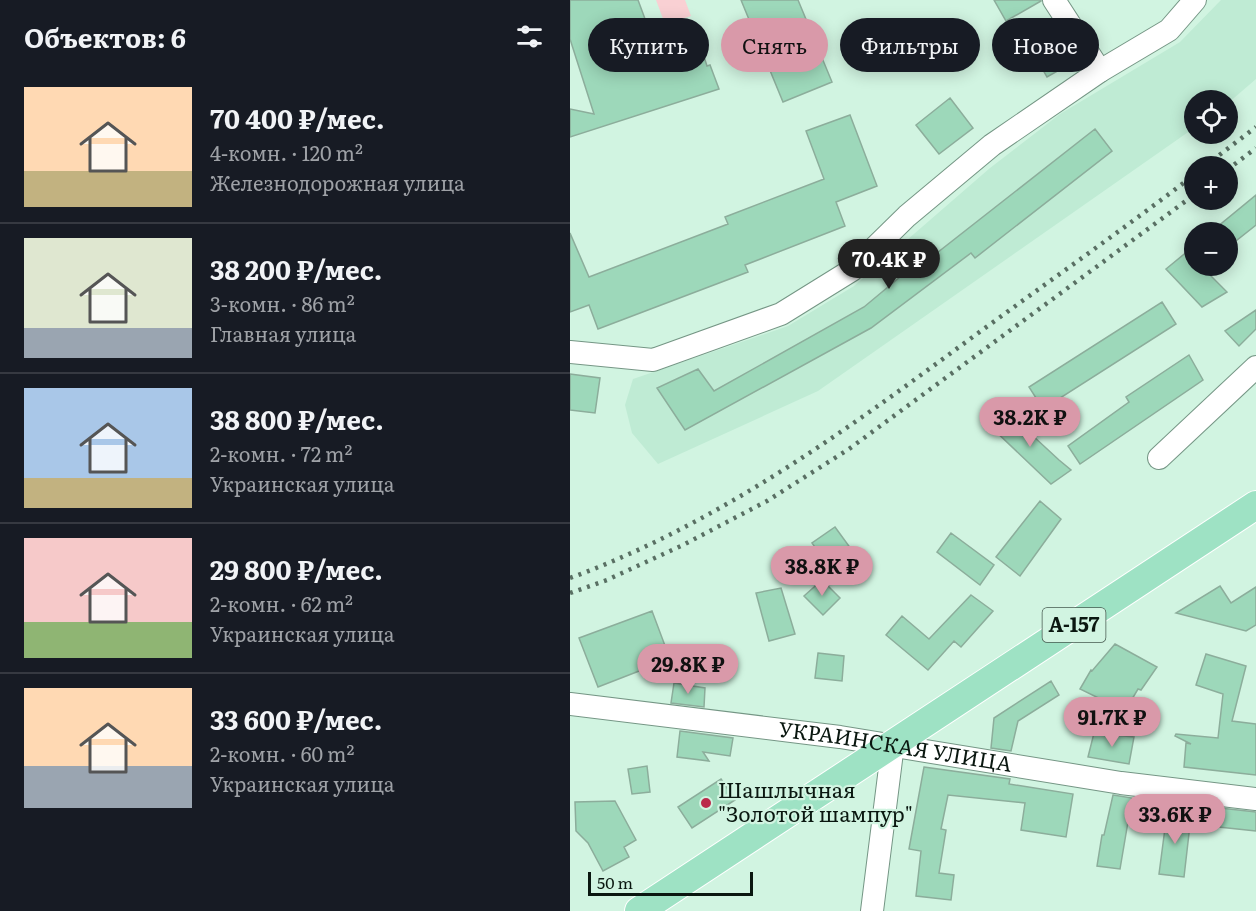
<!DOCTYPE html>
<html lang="ru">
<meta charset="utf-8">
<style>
body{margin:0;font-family:Literata,serif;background:#20242c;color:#f1f3f6;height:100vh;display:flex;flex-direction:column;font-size:22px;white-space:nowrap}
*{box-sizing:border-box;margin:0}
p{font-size:20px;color:#9ea1a6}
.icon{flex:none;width:33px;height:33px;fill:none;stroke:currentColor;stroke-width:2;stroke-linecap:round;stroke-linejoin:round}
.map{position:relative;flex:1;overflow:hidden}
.drawer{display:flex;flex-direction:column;background:#171b24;width:570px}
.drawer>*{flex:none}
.hud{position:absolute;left:18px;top:18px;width:570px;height:54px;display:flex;gap:12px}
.controls{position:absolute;left:614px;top:90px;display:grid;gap:12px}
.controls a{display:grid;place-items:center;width:54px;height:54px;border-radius:50%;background:#171b24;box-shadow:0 3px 15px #0003;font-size:30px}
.scale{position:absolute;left:18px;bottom:15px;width:165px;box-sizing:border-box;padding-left:6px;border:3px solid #0a1710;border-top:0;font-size:16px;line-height:21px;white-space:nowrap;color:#0a1710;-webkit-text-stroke:4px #d1f4e1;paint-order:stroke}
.price{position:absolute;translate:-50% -51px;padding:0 14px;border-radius:21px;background:#d999a9;color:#111;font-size:20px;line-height:39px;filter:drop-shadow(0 2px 3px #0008)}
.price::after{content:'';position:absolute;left:50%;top:36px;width:18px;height:14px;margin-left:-9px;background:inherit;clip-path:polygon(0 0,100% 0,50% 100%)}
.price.selected{background:#222;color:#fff}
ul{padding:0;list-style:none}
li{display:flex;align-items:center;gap:18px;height:150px;padding:0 24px}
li+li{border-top:2px solid #363941}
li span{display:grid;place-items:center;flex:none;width:168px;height:120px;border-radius:0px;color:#555}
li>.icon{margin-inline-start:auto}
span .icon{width:72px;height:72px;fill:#fffc;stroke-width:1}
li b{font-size:26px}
h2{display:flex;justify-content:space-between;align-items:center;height:72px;padding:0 24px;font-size:26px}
.pill{padding:0 21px;border-radius:27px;background:#171b24;box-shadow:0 3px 15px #0003;font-size:21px;line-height:54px}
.pill.selected{background:#d999a9;color:#111}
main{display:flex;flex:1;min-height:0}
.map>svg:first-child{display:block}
.built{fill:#bfebd4}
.green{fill:#f9d0d3}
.building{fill:#9dd8ba;stroke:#8cad9b;stroke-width:1.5}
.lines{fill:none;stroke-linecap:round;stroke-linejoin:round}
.minor-casing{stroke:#759685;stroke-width:24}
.major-casing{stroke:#fff;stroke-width:30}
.minor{stroke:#fff;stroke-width:22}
.major{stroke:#9ee2c4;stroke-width:28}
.rail{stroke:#596f63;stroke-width:4.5;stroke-dasharray:3 6;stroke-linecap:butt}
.poi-dot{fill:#bb2a4b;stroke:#d1f4e1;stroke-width:2}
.labels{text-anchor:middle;stroke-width:4.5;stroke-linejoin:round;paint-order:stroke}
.shield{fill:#d1f4e1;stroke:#46594f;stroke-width:1.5}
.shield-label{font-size:20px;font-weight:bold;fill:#0a1710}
.street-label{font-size:21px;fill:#0a1710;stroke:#d1f4e1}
.poi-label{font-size:21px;fill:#0a1710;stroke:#d1f4e1;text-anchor:start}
</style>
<main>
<section class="drawer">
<h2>Объектов: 6<svg class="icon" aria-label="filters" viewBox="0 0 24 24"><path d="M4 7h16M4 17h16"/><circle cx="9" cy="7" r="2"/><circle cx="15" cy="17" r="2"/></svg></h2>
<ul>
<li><span style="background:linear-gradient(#ffd9b3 70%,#c2b280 0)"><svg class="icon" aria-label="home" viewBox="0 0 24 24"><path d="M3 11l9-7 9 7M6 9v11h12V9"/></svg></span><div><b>70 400 ₽/мес.</b><p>4-комн. · 120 m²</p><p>Железнодорожная улица</p></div></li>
<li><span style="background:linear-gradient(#dfe7d0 75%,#9aa5b1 0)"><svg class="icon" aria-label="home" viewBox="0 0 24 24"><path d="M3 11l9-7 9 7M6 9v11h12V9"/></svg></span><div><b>38 200 ₽/мес.</b><p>3-комн. · 86 m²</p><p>Главная улица</p></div></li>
<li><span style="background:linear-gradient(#a9c7e8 75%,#c2b280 0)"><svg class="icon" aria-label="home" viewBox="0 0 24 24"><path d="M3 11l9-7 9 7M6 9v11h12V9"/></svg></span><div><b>38 800 ₽/мес.</b><p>2-комн. · 72 m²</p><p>Украинская улица</p></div></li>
<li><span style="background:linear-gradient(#f6c9c9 70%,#8fb573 0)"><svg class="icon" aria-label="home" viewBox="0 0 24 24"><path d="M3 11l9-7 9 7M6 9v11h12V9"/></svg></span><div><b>29 800 ₽/мес.</b><p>2-комн. · 62 m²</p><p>Украинская улица</p></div></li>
<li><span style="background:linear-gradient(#ffd9b3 65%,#9aa5b1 0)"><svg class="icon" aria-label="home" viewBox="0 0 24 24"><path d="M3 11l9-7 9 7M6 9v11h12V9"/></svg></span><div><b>33 600 ₽/мес.</b><p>2-комн. · 60 m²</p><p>Украинская улица</p></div></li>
</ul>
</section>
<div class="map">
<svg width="686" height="911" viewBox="0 0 686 911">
<rect width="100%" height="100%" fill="#d1f4e1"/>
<path class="built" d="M651 0H686V79L657 104V100H624V128L248 391 88 464 62 433 55 405 63 379 218 326 284 286 420 168 490 114 610 42Z"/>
<path class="green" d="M86 0H115L121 16 95 24Z"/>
<path class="building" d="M0 0H68L81 35 123 22 137 66 140 65 149 89 0 137V109L24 114 0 39Z
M171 0H228L262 82 213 102Z
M424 0H471V1L436 21Z
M489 33 507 60 477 77 461 49Z
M380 98 403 128 369 154 346 125Z
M280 115 307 186 266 202 275 226 175 265 178 272 28 329 19 305 0 312V233L19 277 158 224 155 217 254 179 236 131Z
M525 129 542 151 405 258 401 253 301 328 115 430 87 388 128 369 144 391 294 307 360 252 363 256Z
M686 195V225L657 248V232H641Z
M624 246V266H631L657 292 632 307 596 269Z
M592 302 606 324 473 409 459 387Z
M686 310V329L669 346 655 331Z
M619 355 633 380 510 464 498 446 559 402 556 397Z
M0 374 30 378 25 413 0 410Z
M437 412 489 460 501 470 481 484 420 426Z
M470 501 491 519 450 576 426 557Z
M265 527 284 553 261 570 242 543Z
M381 533 424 565 410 585 367 552Z
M252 580 270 598 253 615 234 596Z
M650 586 661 603 686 587V625L676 631 606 613Z
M211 588 225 634 199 641 186 593Z
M401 595 423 611 391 647 384 641 358 670 316 635 332 616 359 639Z
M82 611 100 659 28 687 9 638Z
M545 644 587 667 571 690 568 689 555 711 510 689 521 670 522 671Z
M248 653 274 656 272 681 245 678Z
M636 654 676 666 662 721 686 724V775L614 767 616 743 621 744 605 736 606 734 648 738 653 694 626 685Z
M481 681 489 695 448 721 441 751 421 748 424 718Z
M104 683 135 688 134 707 101 703Z
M110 731 163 738 160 756 133 752 139 761 107 757Z
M524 733 564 737 559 764 518 757Z
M77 766 80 792 62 794 58 769Z
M354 767 440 779 439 784 503 794 496 837 451 830 455 803 378 795 371 829 376 830 369 873 384 875 381 900 346 896 351 851 339 849Z
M151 779 165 800 122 828 108 807Z
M543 795 562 798 550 869 527 866 532 835H534Z
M45 801 66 840 54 847 59 857 33 871 18 843 6 831 5 802Z
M632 806 686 812V831L630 825Z
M597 813 621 816 614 877 589 874Z"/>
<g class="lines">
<defs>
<g id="minor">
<path d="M484 0 530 71"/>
<path d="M0 352 83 360 211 314 282 270 337 216 422 145 530 71 599 30 625 0"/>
<path d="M589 458 686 367"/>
<path id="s1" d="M0 704 270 737 551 783 686 799"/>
<path d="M302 911 323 744"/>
</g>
<path id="major" d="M69 911 686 505"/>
</defs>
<use href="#minor" class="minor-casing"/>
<use href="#major" class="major-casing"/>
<use href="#minor" class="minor"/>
<use href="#major" class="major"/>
<path class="rail" d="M635 166 686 127
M657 170 686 148
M0 578C148 524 275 431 400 339 475 284 551 231 624 175
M0 593 37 580 113 545 197 501 279 449 624 195"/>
</g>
<circle class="poi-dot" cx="136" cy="803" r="6"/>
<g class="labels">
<rect class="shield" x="472.5" y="608" width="63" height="34" rx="4.5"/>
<g class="shield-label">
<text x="504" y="632">А-157</text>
</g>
<g class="street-label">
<text dy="7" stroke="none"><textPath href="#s1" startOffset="328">УКРАИНСКАЯ УЛИЦА</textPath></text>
</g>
<g class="poi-label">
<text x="148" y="798">Шашлычная<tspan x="148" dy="24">"Золотой шампур"</tspan></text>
</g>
</g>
</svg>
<div class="controls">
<a><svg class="icon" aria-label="locate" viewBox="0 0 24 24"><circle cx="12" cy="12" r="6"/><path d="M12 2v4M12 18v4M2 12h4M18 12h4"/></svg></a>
<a>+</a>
<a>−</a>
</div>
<div class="scale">50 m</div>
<b class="price selected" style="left:319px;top:290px">70.4K ₽</b>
<b class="price" style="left:460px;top:448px">38.2K ₽</b>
<b class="price" style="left:252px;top:597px">38.8K ₽</b>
<b class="price" style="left:118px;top:695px">29.8K ₽</b>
<b class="price" style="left:542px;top:748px">91.7K ₽</b>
<b class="price" style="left:605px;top:845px">33.6K ₽</b>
<div class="hud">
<a class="pill">Купить</a>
<a class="pill selected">Снять</a>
<a class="pill">Фильтры</a>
<a class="pill">Новое</a>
</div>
</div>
</main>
